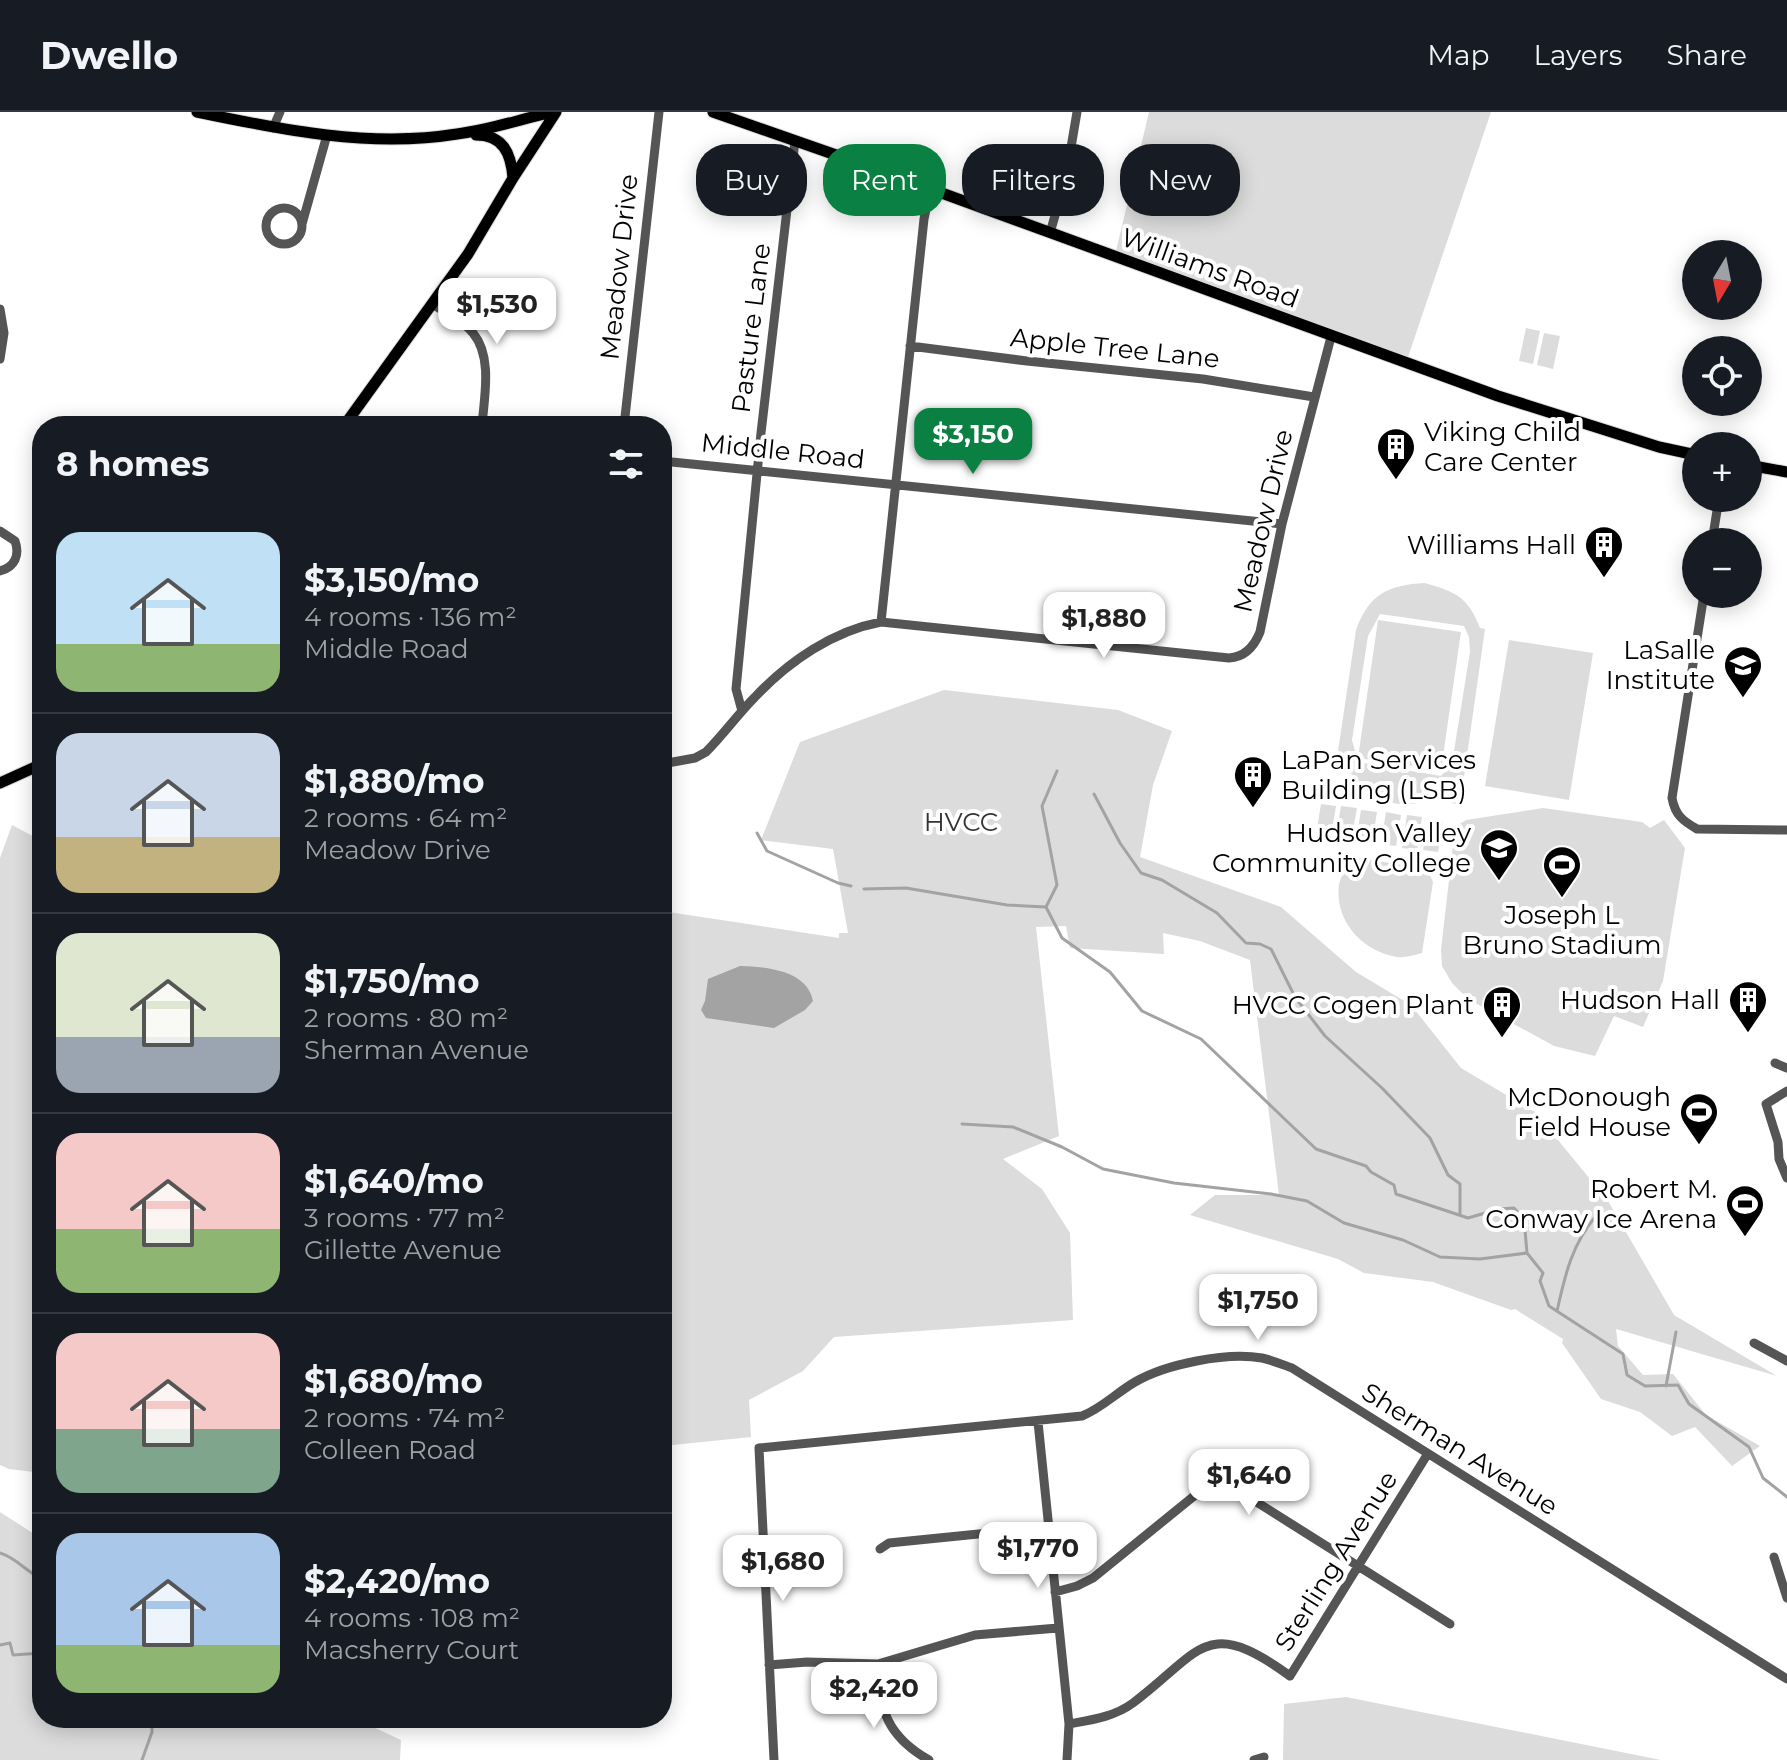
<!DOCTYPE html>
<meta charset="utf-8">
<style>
body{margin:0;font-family:Montserrat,sans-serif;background:#242831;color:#f1f3f6;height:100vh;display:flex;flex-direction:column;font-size:30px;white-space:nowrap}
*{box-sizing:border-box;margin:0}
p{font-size:26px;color:#9ea1a6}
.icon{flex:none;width:44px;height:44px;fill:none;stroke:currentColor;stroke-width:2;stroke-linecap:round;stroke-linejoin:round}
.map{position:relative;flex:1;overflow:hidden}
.details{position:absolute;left:32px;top:304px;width:640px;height:1312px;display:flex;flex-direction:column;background:#171b24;border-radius:32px;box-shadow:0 4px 20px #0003}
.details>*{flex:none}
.guide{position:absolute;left:696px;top:32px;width:760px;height:72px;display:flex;gap:16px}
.needle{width:52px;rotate:190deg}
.tools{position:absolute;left:1682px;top:128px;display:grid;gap:16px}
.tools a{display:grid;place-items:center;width:80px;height:80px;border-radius:50%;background:#171b24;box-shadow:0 4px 20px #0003;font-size:40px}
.price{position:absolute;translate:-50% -68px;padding:0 18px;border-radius:16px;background:#fff;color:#222;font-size:26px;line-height:52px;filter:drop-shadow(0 2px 4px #0008)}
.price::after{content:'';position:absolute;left:50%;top:48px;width:24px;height:18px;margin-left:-12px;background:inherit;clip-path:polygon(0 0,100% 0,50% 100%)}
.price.current{background:#0b8043;color:#fff}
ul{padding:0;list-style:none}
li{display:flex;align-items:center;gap:24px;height:200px;padding:0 24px}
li+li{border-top:2px solid #363941}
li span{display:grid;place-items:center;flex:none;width:224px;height:160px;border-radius:24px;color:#555}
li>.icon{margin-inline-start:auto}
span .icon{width:96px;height:96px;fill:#fffc;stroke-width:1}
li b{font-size:34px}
h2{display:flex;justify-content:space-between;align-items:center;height:96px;padding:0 24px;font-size:34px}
.pill{padding:0 28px;border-radius:32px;background:#171b24;box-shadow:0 4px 20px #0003;font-size:28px;line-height:72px}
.pill.current{background:#0b8043;color:#fff}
header{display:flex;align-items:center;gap:48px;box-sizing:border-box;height:112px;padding:0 40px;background:#171b24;border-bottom:2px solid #363941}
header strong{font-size:38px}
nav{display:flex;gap:44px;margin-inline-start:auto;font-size:28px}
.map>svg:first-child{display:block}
.green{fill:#dcdcdc;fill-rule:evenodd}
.water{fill:#a3a3a3}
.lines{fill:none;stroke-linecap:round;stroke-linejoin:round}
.stream{stroke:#a3a3a3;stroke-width:3}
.major-casing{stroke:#dbdbdb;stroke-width:13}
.minor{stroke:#555;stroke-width:9}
.major{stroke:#000;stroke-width:11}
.labels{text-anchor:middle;stroke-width:8;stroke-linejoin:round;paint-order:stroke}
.street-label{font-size:26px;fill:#000;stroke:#fff}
.poi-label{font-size:26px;fill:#000;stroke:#fff;text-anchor:end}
.park-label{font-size:26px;fill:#333;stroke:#fff}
</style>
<header>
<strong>Dwello</strong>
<nav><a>Map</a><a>Layers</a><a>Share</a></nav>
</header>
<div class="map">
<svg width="1787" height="1648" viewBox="0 0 1787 1648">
<rect width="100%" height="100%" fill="#fff"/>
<path class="green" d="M1149 0H1491L1408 245 1116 139Z
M1526 216 1540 219 1533 252 1519 249Z
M1544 221 1560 224 1553 257 1537 253Z
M1425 471C1456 480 1468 485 1480 516L1485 517 1460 693C1452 691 1443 689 1434 688 1426 688 1417 692 1409 692 1379 694 1353 675 1345 647L1337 646 1356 518C1369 482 1388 473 1425 471ZM1380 502 1464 514 1469 525 1470 540 1454 639 1449 654 1441 664 1358 650 1352 628 1368 524Z
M1378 508 1461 520 1441 658 1358 646Z
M1509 528 1593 541 1569 688 1485 674Z
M944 578 1118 598 1172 619 1153 673 1140 745 1281 795 1356 860 1411 893 1461 956 1535 1000 1608 1089 1674 1203 1777 1264 1616 1217 1618 1234 1643 1263 1673 1262 1706 1303 1760 1334 1732 1354 1695 1315 1672 1324 1640 1300 1601 1287 1562 1231 1563 1227 1515 1197 1511 1198 1433 1170 1364 1161 1338 1147 1190 1103 1215 1083H1279L1250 848 1200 829 1163 821 1164 842 1070 836 1066 814 1036 815 1059 1024 1003 1047 1042 1077 1070 1121 1073 1208 834 1225 803 1259 749 1288 751 1325 663 1334 662 799 839 826V821H848L833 737 761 728 800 630Z
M1321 692 1336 694 1331 725 1316 722Z
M1341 694 1357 696 1351 728 1336 725Z
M1543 696 1642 710 1650 716 1664 708 1685 736 1663 869 1643 915 1614 904 1595 944 1554 934 1468 887 1452 871 1442 854 1441 838 1455 715 1466 708Z
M1361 698 1377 700 1372 731 1356 728Z
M1386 700 1401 703 1396 734 1381 732Z
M1407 703 1422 705 1417 738 1402 736Z
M1428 707 1443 709 1438 740 1423 738Z
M12 713 42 729V1361L9 1357 0 1353V746Z
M1354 745 1427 757 1433 770 1422 841C1414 843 1405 846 1397 845 1363 840 1334 809 1339 773 1340 764 1349 754 1354 745Z
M0 1400 42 1427V1606H354L401 1628 400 1648H0Z
M1346 1585 1661 1648H1283L1284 1592Z"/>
<path class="water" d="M740 854C766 855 807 858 813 889L805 898 774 916 706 906 701 898 705 889 708 867Z"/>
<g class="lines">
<path class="stream" d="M1094 682 1120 731 1141 761 1162 768 1217 801 1246 831 1260 832 1271 837 1295 885 1325 924 1382 976 1430 1026 1448 1063 1460 1072V1101
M757 721 767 739 838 771 851 774
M864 777 906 776 1007 793 1046 795 1062 826 1110 860 1142 899 1201 927 1316 1037 1366 1054 1371 1060 1394 1073 1396 1082 1468 1106 1499 1097 1514 1096 1524 1107 1527 1141 1543 1161 1540 1169 1549 1194 1623 1242 1627 1263 1645 1274 1678 1273 1689 1292 1749 1335 1763 1366 1787 1385
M1046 795 1057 773 1042 694 1057 659
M962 1012 1013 1015 1062 1035 1103 1057 1174 1071 1271 1082 1307 1089 1344 1111 1403 1128 1440 1145 1480 1147 1527 1141
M1557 1199C1565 1163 1572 1132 1596 1104
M1666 1274 1676 1220
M0 1441C18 1447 25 1459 42 1467
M0 1533 10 1531 13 1543 42 1541
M142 1648 152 1620V1606"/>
<defs>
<path id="major" d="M197 0C283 18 370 36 457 22 489 18 521 7 553 0
M713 0 876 57 1498 284 1659 335 1696 343
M476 23C503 23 511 41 513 66
M344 314 468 142 513 66 556 0
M1748 353 1787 360
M0 671 42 652"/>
</defs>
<use href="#major" class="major-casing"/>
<path class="minor" d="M273 16 280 0
M266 114a18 18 0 1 1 36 0a18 18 0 1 1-36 0Z
M302 112 327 23
M1050 121 1066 65 1077 0
M432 192C446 200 463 209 473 221 493 245 484 286 482 314
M0 197 4 221 0 247
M910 234 1027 249 1203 267 1314 285
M624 314 659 0
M662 349 1282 412
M0 419 15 429C20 443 15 455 0 459
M1712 430 1719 386
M1704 482 1672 686C1675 703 1683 709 1697 717L1787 718
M881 510 924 107 930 78
M742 599 736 577 761 321 795 29
M662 652 695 646 706 640C723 623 738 602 755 585 789 549 833 519 881 510L1229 546C1245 545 1254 535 1260 520L1282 412 1331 225
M1775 951 1787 956
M1787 979 1766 992 1778 1030 1779 1047 1787 1066
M1754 1231 1787 1249
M1038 1310 1069 1612 1067 1648
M880 1437 889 1431 1047 1415
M1774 1445 1787 1486
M1055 1480 1077 1474 1093 1466 1199 1380C1216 1372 1231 1376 1247 1384L1450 1512
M878 1552C878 1597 888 1625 929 1648
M769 1553 807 1550 878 1552 975 1523 1058 1516
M1069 1612C1091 1608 1114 1605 1133 1591 1201 1540 1205 1502 1290 1564L1427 1343
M774 1648 759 1336 1082 1304C1102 1296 1116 1281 1135 1270 1166 1252 1226 1240 1262 1246 1272 1248 1283 1253 1292 1256L1787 1567
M1254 1648 1264 1645"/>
<use href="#major" class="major"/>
</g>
<defs>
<symbol id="building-pin" viewBox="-11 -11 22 30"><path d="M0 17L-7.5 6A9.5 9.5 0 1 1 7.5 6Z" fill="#000" stroke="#fff"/><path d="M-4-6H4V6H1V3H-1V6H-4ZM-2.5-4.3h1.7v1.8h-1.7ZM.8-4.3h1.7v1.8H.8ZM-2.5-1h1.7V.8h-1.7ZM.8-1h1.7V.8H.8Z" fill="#fff"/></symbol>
<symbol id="school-pin" viewBox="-11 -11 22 30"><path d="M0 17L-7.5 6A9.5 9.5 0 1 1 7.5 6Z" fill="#000" stroke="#fff"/><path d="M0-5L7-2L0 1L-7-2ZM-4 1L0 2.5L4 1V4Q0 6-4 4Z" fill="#fff"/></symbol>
<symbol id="university-pin" viewBox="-11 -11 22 30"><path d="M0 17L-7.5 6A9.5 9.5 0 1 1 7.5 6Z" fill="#000" stroke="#fff"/><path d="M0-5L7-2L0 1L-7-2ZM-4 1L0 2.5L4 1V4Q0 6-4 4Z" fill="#fff"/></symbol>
<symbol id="stadium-pin" viewBox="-11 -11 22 30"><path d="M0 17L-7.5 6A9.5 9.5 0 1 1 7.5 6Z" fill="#000" stroke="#fff"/><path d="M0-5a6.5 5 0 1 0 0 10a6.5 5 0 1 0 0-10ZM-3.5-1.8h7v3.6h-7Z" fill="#fff"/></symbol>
</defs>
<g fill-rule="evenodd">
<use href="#building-pin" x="1374" y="313" width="44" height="60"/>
<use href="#building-pin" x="1582" y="411" width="44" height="60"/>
<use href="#school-pin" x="1721" y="531" width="44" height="60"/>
<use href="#building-pin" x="1231" y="641" width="44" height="60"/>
<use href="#university-pin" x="1477" y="714" width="44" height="60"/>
<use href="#stadium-pin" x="1540" y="731" width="44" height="60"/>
<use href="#building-pin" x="1726" y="866" width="44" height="60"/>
<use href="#building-pin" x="1480" y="871" width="44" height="60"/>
<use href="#stadium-pin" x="1677" y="978" width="44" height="60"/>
<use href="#stadium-pin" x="1723" y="1070" width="44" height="60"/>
</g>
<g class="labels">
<g class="street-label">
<text transform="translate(619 155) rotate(-84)" y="9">Meadow Drive</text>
<text transform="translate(1210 156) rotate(20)" y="9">Williams Road</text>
<text transform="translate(751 216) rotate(-83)" y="9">Pasture Lane</text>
<text transform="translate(1115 236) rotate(6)" y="9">Apple Tree Lane</text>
<text transform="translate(783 339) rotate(6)" y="9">Middle Road</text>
<text transform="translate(1263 409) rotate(-77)" y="9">Meadow Drive</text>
<text transform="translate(1460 1337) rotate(32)" y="9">Sherman Avenue</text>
<text transform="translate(1336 1449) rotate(-58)" y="9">Sterling Avenue</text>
</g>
<g class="poi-label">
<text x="1424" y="329" text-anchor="start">Viking Child<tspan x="1424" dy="30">Care Center</tspan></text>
<text x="1576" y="442">Williams Hall</text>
<text x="1715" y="547">LaSalle<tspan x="1715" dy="30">Institute</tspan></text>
<text x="1281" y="657" text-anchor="start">LaPan Services<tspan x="1281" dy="30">Building (LSB)</tspan></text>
<text x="1471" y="730">Hudson Valley<tspan x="1471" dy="30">Community College</tspan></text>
<text x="1562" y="812" text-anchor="middle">Joseph L<tspan x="1562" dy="30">Bruno Stadium</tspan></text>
<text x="1720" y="897">Hudson Hall</text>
<text x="1474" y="902">HVCC Cogen Plant</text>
<text x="1671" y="994">McDonough<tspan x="1671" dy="30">Field House</tspan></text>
<text x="1717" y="1086">Robert M.<tspan x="1717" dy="30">Conway Ice Arena</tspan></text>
</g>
<g class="park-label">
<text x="961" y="719">HVCC</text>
</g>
</g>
</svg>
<div class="tools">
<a><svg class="needle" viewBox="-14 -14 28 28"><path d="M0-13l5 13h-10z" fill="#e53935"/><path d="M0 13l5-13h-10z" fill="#9ea1a6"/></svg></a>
<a><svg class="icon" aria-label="locate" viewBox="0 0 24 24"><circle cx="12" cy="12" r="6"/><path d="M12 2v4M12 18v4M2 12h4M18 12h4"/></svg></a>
<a>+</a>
<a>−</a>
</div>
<b class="price" style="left:497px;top:234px">$1,530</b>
<b class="price current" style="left:973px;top:364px">$3,150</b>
<b class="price" style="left:1104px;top:548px">$1,880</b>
<b class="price" style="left:1258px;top:1230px">$1,750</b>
<b class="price" style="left:1249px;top:1405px">$1,640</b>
<b class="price" style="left:1038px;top:1478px">$1,770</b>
<b class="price" style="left:783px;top:1491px">$1,680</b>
<b class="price" style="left:874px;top:1618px">$2,420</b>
<div class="guide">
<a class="pill">Buy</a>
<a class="pill current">Rent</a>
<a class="pill">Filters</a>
<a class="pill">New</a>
</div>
<section class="details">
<h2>8 homes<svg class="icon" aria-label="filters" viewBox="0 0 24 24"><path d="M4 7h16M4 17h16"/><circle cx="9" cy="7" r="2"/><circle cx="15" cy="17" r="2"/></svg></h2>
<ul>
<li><span style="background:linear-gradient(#bfe0f5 70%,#8fb573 0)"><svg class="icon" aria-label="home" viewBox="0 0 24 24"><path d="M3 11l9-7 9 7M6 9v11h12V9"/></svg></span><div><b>$3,150/mo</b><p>4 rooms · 136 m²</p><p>Middle Road</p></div></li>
<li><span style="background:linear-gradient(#c9d6e8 65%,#c2b280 0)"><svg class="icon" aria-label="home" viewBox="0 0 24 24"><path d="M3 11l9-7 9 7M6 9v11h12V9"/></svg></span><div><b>$1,880/mo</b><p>2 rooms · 64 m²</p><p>Meadow Drive</p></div></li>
<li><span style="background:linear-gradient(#dfe7d0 65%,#9aa5b1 0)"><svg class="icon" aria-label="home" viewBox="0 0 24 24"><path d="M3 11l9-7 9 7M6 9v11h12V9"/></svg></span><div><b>$1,750/mo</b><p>2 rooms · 80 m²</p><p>Sherman Avenue</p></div></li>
<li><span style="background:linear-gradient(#f6c9c9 60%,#8fb573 0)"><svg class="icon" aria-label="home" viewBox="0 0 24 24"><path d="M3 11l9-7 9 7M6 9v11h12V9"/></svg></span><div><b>$1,640/mo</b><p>3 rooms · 77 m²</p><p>Gillette Avenue</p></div></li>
<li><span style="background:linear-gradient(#f6c9c9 60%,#7fa58c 0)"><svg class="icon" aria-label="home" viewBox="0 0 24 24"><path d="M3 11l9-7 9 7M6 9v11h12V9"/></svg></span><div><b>$1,680/mo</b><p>2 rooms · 74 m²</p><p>Colleen Road</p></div></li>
<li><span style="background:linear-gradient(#a9c7e8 70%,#8fb573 0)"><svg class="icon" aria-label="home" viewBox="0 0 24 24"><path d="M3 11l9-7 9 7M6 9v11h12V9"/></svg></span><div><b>$2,420/mo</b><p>4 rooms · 108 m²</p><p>Macsherry Court</p></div></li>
</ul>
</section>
</div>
